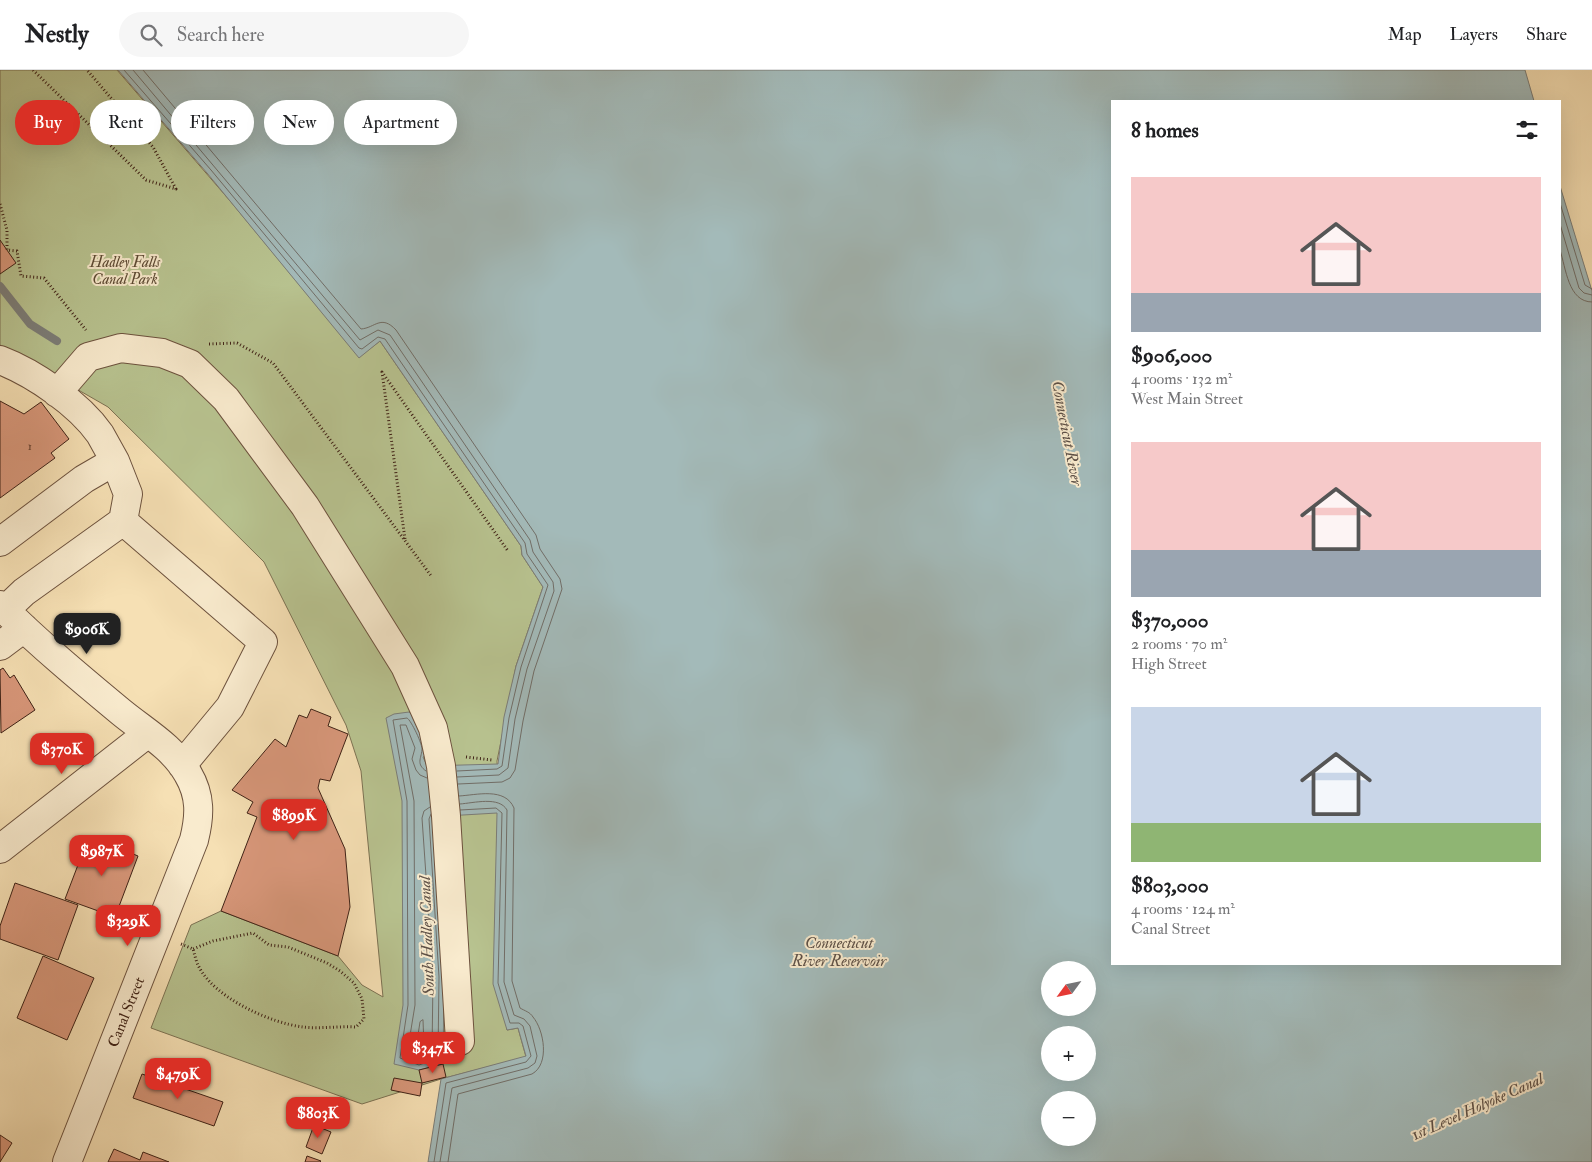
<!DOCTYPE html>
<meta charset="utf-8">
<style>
body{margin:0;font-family:"IM FELL Double Pica",serif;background:#f6f6f6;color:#202124;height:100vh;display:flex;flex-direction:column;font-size:19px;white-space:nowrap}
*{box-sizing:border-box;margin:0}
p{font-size:16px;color:#757577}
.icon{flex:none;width:28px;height:28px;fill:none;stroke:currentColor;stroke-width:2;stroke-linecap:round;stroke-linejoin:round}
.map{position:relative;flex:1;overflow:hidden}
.side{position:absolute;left:1111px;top:30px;width:450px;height:865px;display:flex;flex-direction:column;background:#fff;border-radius:0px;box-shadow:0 5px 20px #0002}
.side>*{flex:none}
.top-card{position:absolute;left:15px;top:30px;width:475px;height:45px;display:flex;gap:10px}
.needle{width:32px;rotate:237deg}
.tools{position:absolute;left:1041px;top:891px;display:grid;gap:10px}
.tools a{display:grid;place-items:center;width:55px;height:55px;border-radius:50%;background:#fff;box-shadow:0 5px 20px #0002;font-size:25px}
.price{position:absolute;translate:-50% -42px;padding:0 11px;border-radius:10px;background:#d93025;color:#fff;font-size:16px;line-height:32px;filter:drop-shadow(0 1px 2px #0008)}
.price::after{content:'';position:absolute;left:50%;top:30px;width:15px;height:11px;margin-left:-8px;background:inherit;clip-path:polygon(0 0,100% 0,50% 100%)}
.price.selected{background:#222;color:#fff}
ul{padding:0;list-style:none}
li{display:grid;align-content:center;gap:10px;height:265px;padding:0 20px}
li span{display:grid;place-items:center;height:155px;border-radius:0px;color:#555}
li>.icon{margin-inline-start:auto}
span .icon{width:90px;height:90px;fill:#fffc;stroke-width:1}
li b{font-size:21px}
h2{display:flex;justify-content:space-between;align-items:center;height:60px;padding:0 20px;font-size:21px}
.pill{padding:0 18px;border-radius:22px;background:#fff;box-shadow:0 5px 20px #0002;font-size:18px;line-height:45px}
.pill.selected{background:#d93025;color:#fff}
header{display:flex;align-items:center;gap:30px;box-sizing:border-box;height:70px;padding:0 25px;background:#fff;border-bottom:1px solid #e0e0e0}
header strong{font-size:24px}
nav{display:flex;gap:28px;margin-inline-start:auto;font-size:18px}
.search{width:350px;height:45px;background:#f6f6f6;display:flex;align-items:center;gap:12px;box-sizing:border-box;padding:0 18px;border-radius:28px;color:#757577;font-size:19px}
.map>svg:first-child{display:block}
.green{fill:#b8c390;stroke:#7c7253}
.water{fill:#a3bab9;stroke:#7b7d78;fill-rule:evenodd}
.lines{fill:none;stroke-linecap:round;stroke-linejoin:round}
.shore{stroke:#716e68;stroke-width:1}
.stream{stroke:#7b7d78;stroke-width:8}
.building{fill:#d8977a;stroke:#3f2216}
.minor-casing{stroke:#6d523e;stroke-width:30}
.path{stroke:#3f2216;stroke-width:3;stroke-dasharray:1 2.5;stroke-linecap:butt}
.minor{stroke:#f9ebce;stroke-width:28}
.labels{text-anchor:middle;stroke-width:4;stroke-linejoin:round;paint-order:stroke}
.number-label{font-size:12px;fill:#653f2f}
.park-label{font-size:15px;font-style:italic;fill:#5d4a34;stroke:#f9ebce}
.street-label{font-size:15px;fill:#3f2216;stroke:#f9ebce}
.water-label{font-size:16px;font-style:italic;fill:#5d5047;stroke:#f9ebce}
</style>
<header>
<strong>Nestly</strong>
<div class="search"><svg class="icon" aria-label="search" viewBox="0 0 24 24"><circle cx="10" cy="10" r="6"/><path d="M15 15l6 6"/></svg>Search here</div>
<nav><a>Map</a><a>Layers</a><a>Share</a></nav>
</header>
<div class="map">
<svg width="1592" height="1092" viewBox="0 0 1592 1092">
<rect width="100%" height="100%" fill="#f6e0b4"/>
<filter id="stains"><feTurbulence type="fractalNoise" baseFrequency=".004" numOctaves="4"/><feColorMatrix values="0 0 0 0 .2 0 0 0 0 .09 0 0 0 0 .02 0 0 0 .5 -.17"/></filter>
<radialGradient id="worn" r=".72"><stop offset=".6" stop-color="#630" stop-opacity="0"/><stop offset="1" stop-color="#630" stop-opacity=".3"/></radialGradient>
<path class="green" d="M0 0H117L231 132 359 287 380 271 521 476 522 485 543 517 516 596 497 691 507 960 518 958 526 987 441 1009 362 1034 151 958 191 855 221 841 338 886 362 915 383 927 361 701 346 655 264 492 108 337 0 275Z"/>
<path class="water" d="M118 0H1525L1534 31H1112V894H1560V116L1592 221V1092H428L441 1009 526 986 518 958 507 960 493 914 497 743 446 746 443 994 419 1000 394 994 403 935 402 731 386 648 394 644 409 642 415 647 429 684 423 687 427 696 498 694 504 647 516 596 543 517 522 485 521 476 380 271 359 288 207 103ZM1050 900H1088V938H1050ZM1050 965H1088V1002H1050ZM1050 1030H1088V1068H1050Z"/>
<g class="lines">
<path class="shore" d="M124 0 211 100 359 278 362 279 378 267 385 269 525 473 527 484 548 515 521 597 509 648 502 696 497 699 457 701
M133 0 360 270 378 260 390 265 530 470 533 482 553 512 554 521 527 599 515 649 508 698 499 705 457 707
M143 0 361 259C375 258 381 244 396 260L536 465 540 479 560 509 562 519 534 601 523 651 515 700 510 708 502 712 458 714
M1560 133 1585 215 1592 219
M1560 154 1579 218 1584 223 1592 225
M1560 180C1566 198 1568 232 1592 232
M426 701C416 694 421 689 422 680 423 675 411 650 407 648L393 650 407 731 408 935 400 988 419 995 438 988 439 907 429 749 431 744
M427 708 420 705 416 700 412 689 415 678 406 655H400L414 731 415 935 407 984 418 988 432 983 433 907 422 748 424 741 430 737
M423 950 424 977 418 980 416 978 420 952Z
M434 1092 446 1013 526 992 531 986 523 956 519 953H510L498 913 502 743 496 738 460 740
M440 1092 452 1018 528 998 535 993 537 986 530 956 524 949 514 945 504 912 507 740C499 726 474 733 460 734
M448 1092 458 1024 532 1004C550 994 544 960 533 947 530 942 525 941 520 938L512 911 514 738C505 717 477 725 459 726"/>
<path class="stream" d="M0 216 30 254 57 271"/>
</g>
<path class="building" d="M0 170 16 193 0 204Z
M0 331 24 344 41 332 69 369 51 383 55 388 0 428Z
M3 598 10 608 14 605 35 640 1 663 0 600Z
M311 639 331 647 328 656 348 664 330 711 320 709 318 718 345 779 350 837 338 886 221 841 257 747 247 743 253 732 232 720 275 669 286 677 299 645 307 648Z
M89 766 138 786 115 847 65 829Z
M15 813 78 835 58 890 0 869V856Z
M43 886 94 908 67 970 17 948Z
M443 994 446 1007 422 1013 419 1000Z
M142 1004 223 1032 214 1056 133 1028Z
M394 1008 422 1013 420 1026 391 1020Z
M314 1055 331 1062 322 1084 306 1077Z
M0 1065 12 1073 0 1092Z
M114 1079 140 1090 143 1082 169 1092H108Z
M307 1086 321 1091 320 1092H305Z"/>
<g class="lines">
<defs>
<path id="minor" d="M0 290C34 303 79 334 100 364 105 373 110 382 115 391
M57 323 88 287 121 278 162 283 190 294 226 329 305 436 405 596 433 658 441 696 446 746 460 971
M123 451 263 572 230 637 182 695
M0 472 84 409 115 391 128 424 123 451 24 522 5 540
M0 535C38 573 80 608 121 642 144 661 173 677 188 704 201 726 200 746 194 770L67 1092
M0 576 24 558
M0 779 148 663"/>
</defs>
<use href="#minor" class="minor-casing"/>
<path class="path" d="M33 0 146 110 176 119 153 77 87 0
M0 134 7 160V180L17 181 21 206 44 208 86 260
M209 274 237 273 273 293 432 507
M405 469 382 302 508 481
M466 687 492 690
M181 874 193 879C195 885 196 892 199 897 215 928 270 953 303 957 320 959 339 956 356 957L364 949 362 929 354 913 340 901 327 893 288 877 269 875 253 863 213 871 193 879"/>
<use href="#minor" class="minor"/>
</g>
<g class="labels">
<g class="number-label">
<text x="30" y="380">1</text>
</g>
<g class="park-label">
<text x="125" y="197">Hadley Falls<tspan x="125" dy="17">Canal Park</tspan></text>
</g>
<g class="street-label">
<text transform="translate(126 942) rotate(-68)" y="5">Canal Street</text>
</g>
<g class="water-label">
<text transform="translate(1068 363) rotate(79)" y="6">Connecticut River</text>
<text transform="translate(426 866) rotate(-92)" y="6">South Hadley Canal</text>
<text x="839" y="878">Connecticut<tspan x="839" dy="18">River Reservoir</tspan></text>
<text transform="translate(1477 1036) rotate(-24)" y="6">1st Level Holyoke Canal</text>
</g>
</g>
<rect width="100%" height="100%" filter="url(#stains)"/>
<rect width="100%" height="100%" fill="url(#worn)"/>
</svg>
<div class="tools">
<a><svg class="needle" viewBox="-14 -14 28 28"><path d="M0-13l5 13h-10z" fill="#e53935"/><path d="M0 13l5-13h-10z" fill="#757577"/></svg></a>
<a>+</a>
<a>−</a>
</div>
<b class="price selected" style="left:87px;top:585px">$906K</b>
<b class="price" style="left:62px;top:705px">$370K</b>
<b class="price" style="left:294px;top:771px">$899K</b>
<b class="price" style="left:102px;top:807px">$987K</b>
<b class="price" style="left:128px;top:877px">$329K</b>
<b class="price" style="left:433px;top:1004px">$347K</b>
<b class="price" style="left:178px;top:1030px">$479K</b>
<b class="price" style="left:318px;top:1069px">$803K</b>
<div class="top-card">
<a class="pill selected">Buy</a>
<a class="pill">Rent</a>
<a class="pill">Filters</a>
<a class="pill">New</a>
<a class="pill">Apartment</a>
</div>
<section class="side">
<h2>8 homes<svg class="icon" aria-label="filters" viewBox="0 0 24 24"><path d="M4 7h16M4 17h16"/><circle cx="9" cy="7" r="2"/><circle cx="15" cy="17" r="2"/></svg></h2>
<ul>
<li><span style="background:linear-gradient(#f6c9c9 75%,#9aa5b1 0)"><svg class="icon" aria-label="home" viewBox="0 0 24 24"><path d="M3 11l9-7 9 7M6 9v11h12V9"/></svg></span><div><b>$906,000</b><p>4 rooms · 132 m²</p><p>West Main Street</p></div></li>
<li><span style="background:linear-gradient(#f6c9c9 70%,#9aa5b1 0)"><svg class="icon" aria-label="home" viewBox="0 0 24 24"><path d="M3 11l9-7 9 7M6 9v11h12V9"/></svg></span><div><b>$370,000</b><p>2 rooms · 70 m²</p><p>High Street</p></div></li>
<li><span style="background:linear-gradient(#c9d6e8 75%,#8fb573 0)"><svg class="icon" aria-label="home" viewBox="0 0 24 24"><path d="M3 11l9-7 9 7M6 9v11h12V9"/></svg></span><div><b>$803,000</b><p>4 rooms · 124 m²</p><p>Canal Street</p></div></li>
</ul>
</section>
</div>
